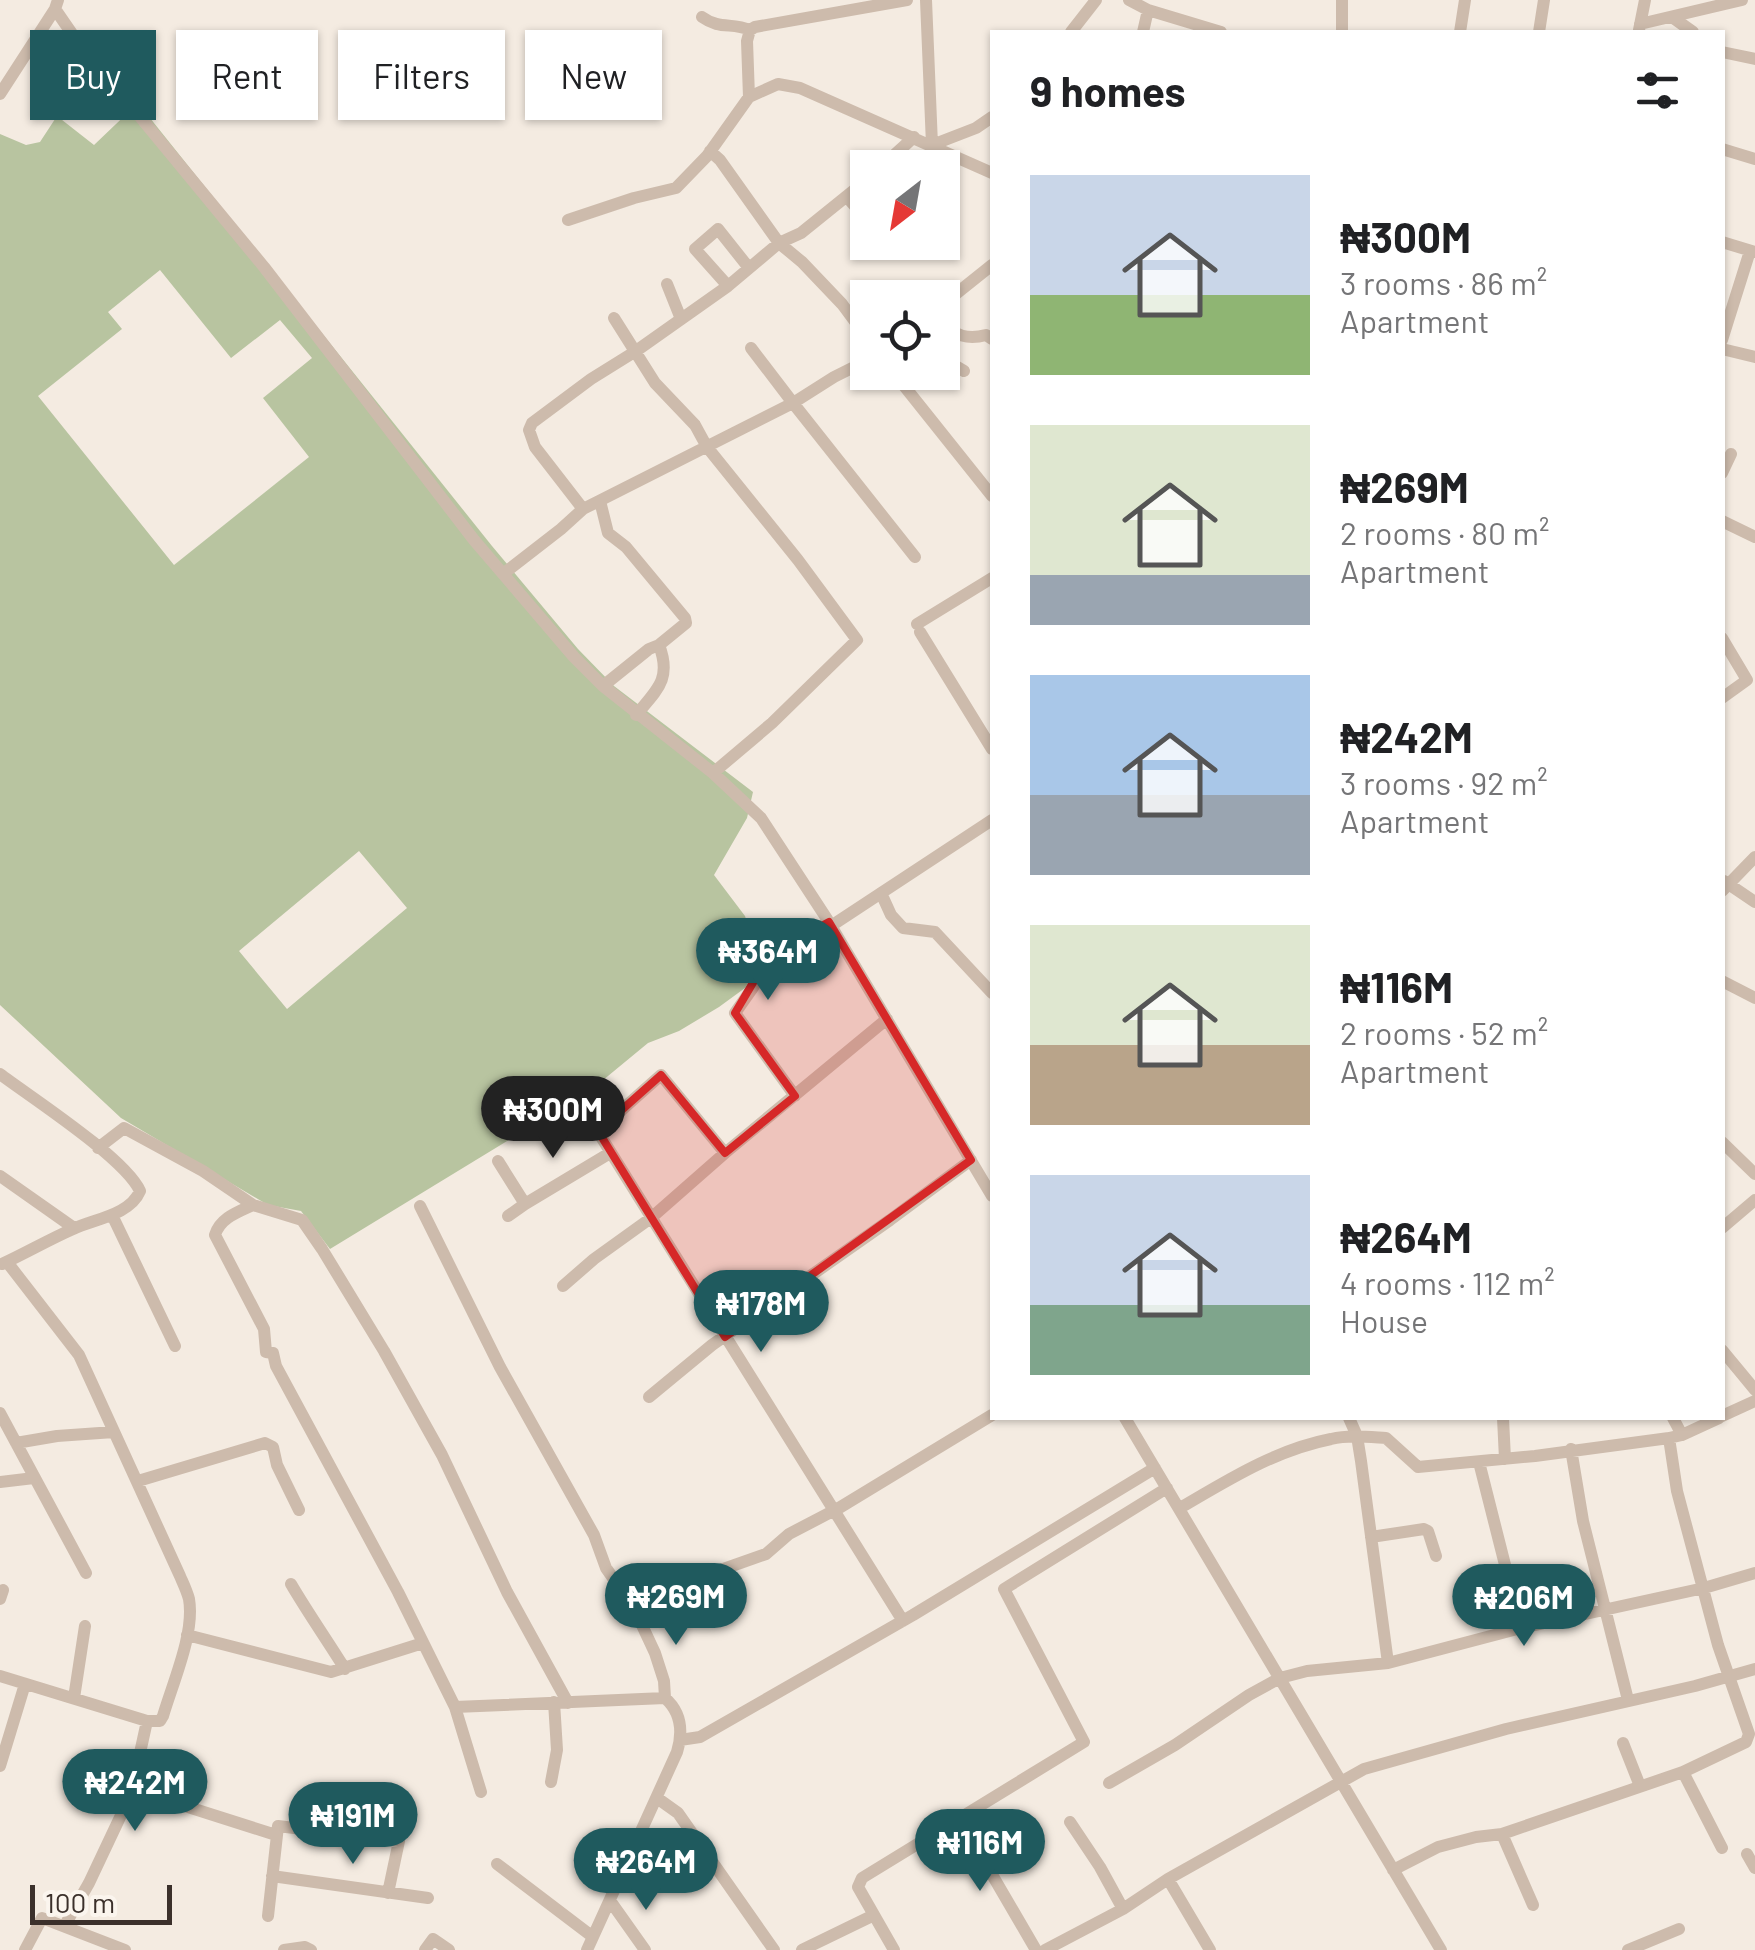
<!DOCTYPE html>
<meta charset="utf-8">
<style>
body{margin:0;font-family:Barlow,sans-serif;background:#f2f2f2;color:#202124;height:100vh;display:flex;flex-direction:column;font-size:38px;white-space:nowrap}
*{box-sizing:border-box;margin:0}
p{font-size:32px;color:#757577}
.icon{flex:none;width:55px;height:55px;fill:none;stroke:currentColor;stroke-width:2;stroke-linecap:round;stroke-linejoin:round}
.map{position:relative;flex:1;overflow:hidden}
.drawer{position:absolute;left:990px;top:30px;width:735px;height:1390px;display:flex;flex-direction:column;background:#fff;border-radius:0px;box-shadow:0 2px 8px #0004}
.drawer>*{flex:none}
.banner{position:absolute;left:30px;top:30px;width:810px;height:90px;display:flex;gap:20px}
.needle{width:65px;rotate:211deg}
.buttons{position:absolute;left:850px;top:150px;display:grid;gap:20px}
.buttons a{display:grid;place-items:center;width:110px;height:110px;border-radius:0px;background:#fff;box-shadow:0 2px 8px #0004;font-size:50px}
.scale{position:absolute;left:30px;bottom:25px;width:142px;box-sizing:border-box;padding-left:10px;border:5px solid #3b302b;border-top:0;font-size:28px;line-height:35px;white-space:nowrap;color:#3b302b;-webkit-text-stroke:8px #fbf5ee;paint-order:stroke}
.price{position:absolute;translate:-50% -85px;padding:0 22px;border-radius:35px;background:#1f5a5e;color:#fff;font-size:32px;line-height:65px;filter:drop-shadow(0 2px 5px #0008)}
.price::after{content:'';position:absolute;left:50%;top:60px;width:30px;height:22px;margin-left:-15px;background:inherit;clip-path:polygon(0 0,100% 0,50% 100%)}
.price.current{background:#222;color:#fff}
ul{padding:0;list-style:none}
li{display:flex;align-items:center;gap:30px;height:250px;padding:0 40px}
li span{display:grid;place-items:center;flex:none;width:280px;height:200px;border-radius:0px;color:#555}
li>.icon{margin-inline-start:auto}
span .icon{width:120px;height:120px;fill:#fffc;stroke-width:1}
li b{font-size:42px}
h2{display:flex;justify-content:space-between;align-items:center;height:120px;padding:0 40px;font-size:42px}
.chip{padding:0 35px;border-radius:0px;background:#fff;box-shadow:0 2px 8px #0004;font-size:35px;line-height:90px}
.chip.current{background:#1f5a5e;color:#fff}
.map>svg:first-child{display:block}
.green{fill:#b8c4a0;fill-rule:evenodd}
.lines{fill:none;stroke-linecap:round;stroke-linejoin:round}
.minor{stroke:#cdbbac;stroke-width:12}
.marked{fill:#d62828;fill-opacity:0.2;stroke:#d62828;stroke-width:8;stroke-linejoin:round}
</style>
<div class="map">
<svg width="1755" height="1950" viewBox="0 0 1755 1950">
<rect width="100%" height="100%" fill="#f4ebe1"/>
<path class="green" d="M138 103 492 546 578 649 614 686 753 792 747 818 714 875 745 916 760 964 745 988 719 1007 679 1031 648 1043 591 1090 330 1249 301 1211 268 1205 121 1118 0 1005V134L26 145 40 142 57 116 94 145ZM160 270 231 358 280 320 312 358 263 398 309 457 174 565 38 396 122 329 108 312ZM359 851 407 908 287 1009 239 951Z"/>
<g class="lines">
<path class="minor" d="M58 0 55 9 75 38 264 267 474 540 574 657 603 686 713 773 761 818 827 919 992 1196
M926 0 932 145 976 128 992 117
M1129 0 1148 10 1221 32
M702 17C720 30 732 22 750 30L755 27 907 0
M1640 24 1742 0
M1639 30 1645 0
M1071 32 1096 0
M1143 32 1148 10
M1342 32V0
M1460 32 1465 0
M1539 32 1544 0
M1693 32 1672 17 1693 32
M1722 52 1755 59
M0 94 55 9
M749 97 747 41 750 30
M1722 149 1755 159
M710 151 720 160 779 243 802 262 842 304 868 339
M880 168 914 137
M847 197 868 221
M568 220 634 198 676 188 707 156 749 97 778 84 800 88 992 173
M886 242 893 250
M1722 242 1755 252
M667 284 681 319
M728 286 695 249 718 229 749 268
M942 305 992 265
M614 318 655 383 695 425 707 447 798 560 857 640 772 723 713 773
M942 322C955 336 968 340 986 335L992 339
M1722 340 1750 251
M751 348 793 403 915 557
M1722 349 1755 357
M942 355 947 361 964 371
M893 372 992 496
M1722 473 1731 454
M600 501 608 533 626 547 685 618 686 623 659 645 649 649 603 686
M583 509 535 447 529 430 532 423 591 379 636 351 728 286 779 243 801 233 868 179
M1722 521 1755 537
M503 574 561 529 583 509 793 403 834 377 868 360
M917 624 992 578
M920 632 992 749
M1722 638 1747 680 1722 698
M636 715C657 690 672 679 659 645
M1724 881 1755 902
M1722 891 1755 857
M881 893 891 915 903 928 935 932 992 993
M831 926 992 820
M1722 981 1755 998
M0 1074C32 1098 125 1158 140 1191 130 1215 94 1219 73 1229 48 1240 26 1253 2 1264
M795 1096 735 1013 754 986 770 954 829 922
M585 1111 903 1621
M598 1131 661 1075 725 1153
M1722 1142 1755 1174
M98 1148 124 1128 203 1171 253 1205 302 1220 322 1249 384 1351 442 1455 507 1592 568 1703
M498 1161 525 1204 610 1153
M0 1176 74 1228
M253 1205C238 1212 220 1218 215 1235L264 1329 266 1352 273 1353 276 1366 398 1592 455 1707 481 1792
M420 1206 500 1367 594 1535 606 1568 634 1608 655 1653 664 1681 665 1698
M112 1215 175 1346
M508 1216 525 1204
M1722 1228 1755 1200
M563 1286 594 1259 651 1218 725 1153 887 1019
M1722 1350 1755 1390
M649 1397 712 1345 890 1220 971 1160
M0 1413 86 1573
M1722 1416 1755 1401
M1125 1418 1441 1950
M1349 1418 1357 1436 1361 1461 1388 1663
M1503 1418 1505 1459
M1682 1435 1719 1418
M16 1443 57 1436 114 1432
M1571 1449 1583 1521 1628 1700
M1479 1462 1521 1628
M138 1481 265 1443 273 1447 277 1465 299 1510
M0 1482 34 1478
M1180 1508C1228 1480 1275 1450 1331 1439 1349 1435 1368 1437 1386 1438L1418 1467 1535 1456 1669 1438 1682 1435 1673 1418
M834 1511 992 1415
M1371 1537 1424 1529 1428 1531 1436 1556
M291 1584C308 1613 327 1640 345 1669
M0 1599 3 1590
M634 1608 712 1573 766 1554 789 1534 833 1511
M187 1635 331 1672 423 1643
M0 1676 147 1721H160L163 1716C173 1682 195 1633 189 1599 187 1591 183 1583 180 1576L79 1355 7 1262
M74 1698 85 1626
M455 1707 665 1698C682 1713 683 1732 677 1752L587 1950
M680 1740 700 1737 913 1615 1155 1468
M1623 1743 1640 1786
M0 1766 25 1684
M1683 1772 1722 1848
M551 1782 557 1750 554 1702
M1109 1783 1175 1745 1249 1695 1280 1678 1307 1671 1388 1663 1521 1628 1704 1588 1755 1573
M131 1794 188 1807 276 1835
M657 1798 678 1813 774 1950
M959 1818 1036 1950
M1070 1822 1100 1867 1123 1909
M1502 1834 1533 1905
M1747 1854 1755 1868
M497 1864 593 1937
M1393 1870 1438 1847 1476 1837 1502 1834 1683 1772 1746 1742 1749 1734 1718 1645 1677 1491 1669 1438
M272 1876 428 1898
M1168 1879 1210 1950
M611 1902 645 1950
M268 1916 278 1826 399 1841 388 1893
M65 1925 89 1883 131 1794 147 1721
M25 1950 42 1918 125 1950
M284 1950 305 1947 311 1950
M425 1950 433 1939 449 1950
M802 1950 874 1915
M894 1950 858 1887 862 1878 1084 1742 1004 1589 1167 1488
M1045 1950 1123 1909 1168 1879 1364 1769 1506 1729 1695 1686 1755 1669
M1628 1950 1679 1929"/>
</g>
<path class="marked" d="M829 922 971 1160 725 1337 598 1131 661 1075 725 1153 795 1096 735 1013 770 954Z"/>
</svg>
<div class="buttons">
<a><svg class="needle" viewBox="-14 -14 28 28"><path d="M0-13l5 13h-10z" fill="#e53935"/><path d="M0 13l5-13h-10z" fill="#757577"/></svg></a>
<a><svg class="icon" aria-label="locate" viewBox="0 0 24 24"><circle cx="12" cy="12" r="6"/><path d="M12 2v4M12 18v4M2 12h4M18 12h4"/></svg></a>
</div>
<div class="scale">100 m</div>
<b class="price" style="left:768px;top:1003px">₦364M</b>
<b class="price current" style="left:553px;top:1161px">₦300M</b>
<b class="price" style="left:761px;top:1355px">₦178M</b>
<b class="price" style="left:676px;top:1648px">₦269M</b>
<b class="price" style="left:1524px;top:1649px">₦206M</b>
<b class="price" style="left:135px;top:1834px">₦242M</b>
<b class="price" style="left:353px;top:1867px">₦191M</b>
<b class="price" style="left:980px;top:1894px">₦116M</b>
<b class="price" style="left:646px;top:1913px">₦264M</b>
<div class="banner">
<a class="chip current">Buy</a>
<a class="chip">Rent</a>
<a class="chip">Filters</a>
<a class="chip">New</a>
</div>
<section class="drawer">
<h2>9 homes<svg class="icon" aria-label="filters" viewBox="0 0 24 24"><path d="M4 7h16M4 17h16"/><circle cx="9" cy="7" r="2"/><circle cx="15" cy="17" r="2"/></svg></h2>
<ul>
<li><span style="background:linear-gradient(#c9d6e8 60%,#8fb573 0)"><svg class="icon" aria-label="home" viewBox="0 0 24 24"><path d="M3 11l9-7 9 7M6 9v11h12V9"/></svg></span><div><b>₦300M</b><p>3 rooms · 86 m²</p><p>Apartment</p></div></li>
<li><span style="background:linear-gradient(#dfe7d0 75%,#9aa5b1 0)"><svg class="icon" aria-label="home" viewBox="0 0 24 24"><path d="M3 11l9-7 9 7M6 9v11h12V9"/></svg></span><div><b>₦269M</b><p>2 rooms · 80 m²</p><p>Apartment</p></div></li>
<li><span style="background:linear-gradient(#a9c7e8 60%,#9aa5b1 0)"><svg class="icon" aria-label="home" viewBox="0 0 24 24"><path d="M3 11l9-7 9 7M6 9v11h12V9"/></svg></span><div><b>₦242M</b><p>3 rooms · 92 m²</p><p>Apartment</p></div></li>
<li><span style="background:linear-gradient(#dfe7d0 60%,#b9a48a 0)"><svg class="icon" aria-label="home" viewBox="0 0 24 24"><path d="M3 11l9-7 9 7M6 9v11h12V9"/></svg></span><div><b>₦116M</b><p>2 rooms · 52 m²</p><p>Apartment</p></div></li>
<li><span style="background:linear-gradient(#c9d6e8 65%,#7fa58c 0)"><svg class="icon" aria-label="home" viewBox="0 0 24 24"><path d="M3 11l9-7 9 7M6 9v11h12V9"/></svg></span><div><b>₦264M</b><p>4 rooms · 112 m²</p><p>House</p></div></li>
</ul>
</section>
</div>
